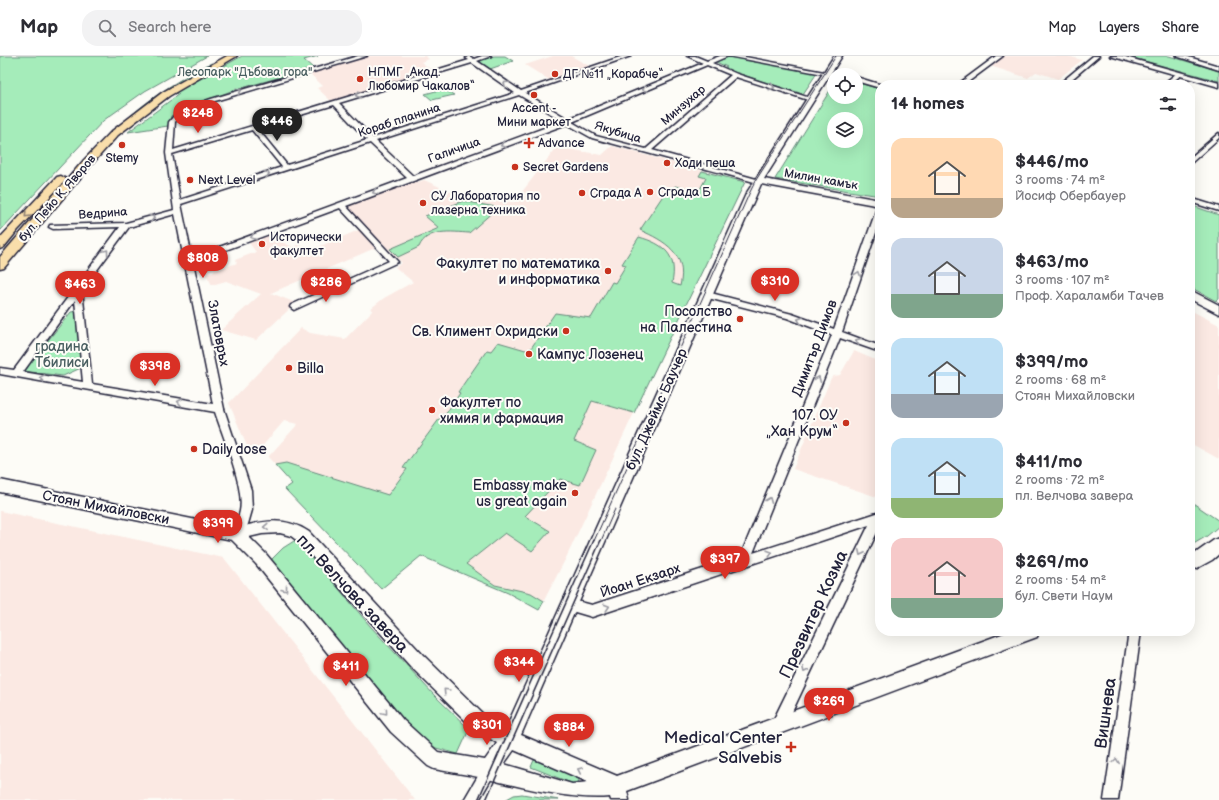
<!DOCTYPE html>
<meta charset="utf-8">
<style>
body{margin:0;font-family:"Balsamiq Sans",sans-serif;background:#f2f2f3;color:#2b2b33;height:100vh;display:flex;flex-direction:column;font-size:15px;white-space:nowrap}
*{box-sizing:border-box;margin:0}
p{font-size:13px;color:#7c7c81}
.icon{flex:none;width:22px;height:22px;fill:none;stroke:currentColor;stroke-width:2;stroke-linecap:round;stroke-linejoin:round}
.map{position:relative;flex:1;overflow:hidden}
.drawer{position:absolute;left:875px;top:24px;width:320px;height:556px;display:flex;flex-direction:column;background:#fff;border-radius:16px;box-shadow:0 4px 16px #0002}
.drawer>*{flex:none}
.tools{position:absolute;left:827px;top:12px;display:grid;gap:8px}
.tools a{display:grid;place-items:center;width:36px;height:36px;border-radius:50%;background:#fff;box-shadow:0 4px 16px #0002;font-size:20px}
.price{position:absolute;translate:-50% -34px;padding:0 9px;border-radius:14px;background:#d93025;color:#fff;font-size:13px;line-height:26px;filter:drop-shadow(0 1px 2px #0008)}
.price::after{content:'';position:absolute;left:50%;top:24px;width:12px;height:9px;margin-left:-6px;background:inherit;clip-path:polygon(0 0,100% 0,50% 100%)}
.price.selected{background:#222;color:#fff}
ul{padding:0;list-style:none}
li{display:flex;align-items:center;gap:12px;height:100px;padding:0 16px}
li span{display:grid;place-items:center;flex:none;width:112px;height:80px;border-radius:12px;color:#555}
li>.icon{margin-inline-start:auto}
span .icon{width:48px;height:48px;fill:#fffc;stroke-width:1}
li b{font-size:17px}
h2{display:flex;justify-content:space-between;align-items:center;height:48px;padding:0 16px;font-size:17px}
header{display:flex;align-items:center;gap:24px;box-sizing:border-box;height:56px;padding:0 20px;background:#fff;border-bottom:1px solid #e1e1e2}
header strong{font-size:19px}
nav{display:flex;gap:22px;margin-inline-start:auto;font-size:14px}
.search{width:280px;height:36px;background:#f2f2f3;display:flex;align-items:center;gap:10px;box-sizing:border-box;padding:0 14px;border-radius:16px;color:#7c7c81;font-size:15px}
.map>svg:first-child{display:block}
.built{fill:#fbe9e3}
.green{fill:#a5ecba;stroke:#64877a;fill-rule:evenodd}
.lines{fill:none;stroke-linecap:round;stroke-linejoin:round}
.street-casing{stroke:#22223b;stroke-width:3}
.secondary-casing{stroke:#22223b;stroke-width:3}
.primary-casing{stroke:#22223b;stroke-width:3}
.street{fill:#fdfcf7;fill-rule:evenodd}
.secondary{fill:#fdfcf7;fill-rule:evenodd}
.primary{fill:#f9deab;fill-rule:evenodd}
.tram-far1{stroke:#22223b;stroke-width:1}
.tram{stroke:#22223b;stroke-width:1.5}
.oneway{stroke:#9a9aa2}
.oneway2{stroke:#8e8073}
.poi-dot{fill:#c8321e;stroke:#fdfcf7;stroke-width:1.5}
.labels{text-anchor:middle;stroke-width:4;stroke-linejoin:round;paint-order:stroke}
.far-park-label{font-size:12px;fill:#495f61;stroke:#fdfcf7}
.far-poi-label{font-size:12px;fill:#22223b;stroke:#fdfcf7;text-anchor:start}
.far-street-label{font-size:12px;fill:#22223b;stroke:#fdfcf7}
.poi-label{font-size:14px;fill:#22223b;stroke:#fdfcf7;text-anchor:end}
.street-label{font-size:14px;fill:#22223b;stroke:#fdfcf7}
.park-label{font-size:14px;fill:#495f61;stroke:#fdfcf7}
.near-street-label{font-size:17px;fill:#22223b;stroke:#fdfcf7}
.near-poi-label{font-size:17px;fill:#22223b;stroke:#fdfcf7;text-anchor:end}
</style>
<header>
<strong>Map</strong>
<div class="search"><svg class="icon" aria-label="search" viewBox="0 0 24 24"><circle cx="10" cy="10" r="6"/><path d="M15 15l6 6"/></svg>Search here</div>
<nav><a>Map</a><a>Layers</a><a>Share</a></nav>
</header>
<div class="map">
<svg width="1219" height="744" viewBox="0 0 1219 744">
<rect width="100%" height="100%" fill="#fdfcf7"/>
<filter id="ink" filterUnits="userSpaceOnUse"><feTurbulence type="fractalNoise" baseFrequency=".025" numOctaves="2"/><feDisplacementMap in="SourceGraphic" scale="8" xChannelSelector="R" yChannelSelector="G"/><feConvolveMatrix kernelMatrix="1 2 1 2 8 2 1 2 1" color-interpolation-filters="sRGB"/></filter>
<g filter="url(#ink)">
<path class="built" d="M369 0H425L429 3 421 6 433 15 331 45 317 32 323 30 309 17Z
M553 0H571L591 11 551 25 525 9Z
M1004 0H1068L1082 4 1058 23 1036 16 1028 22 990 10Z
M612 90 745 126 634 357 566 502 539 554 504 535 421 500 381 533 285 433 292 428 268 401 298 368 284 365 259 394 251 400 229 347 301 272 310 277 345 283 373 254 370 253 384 242 413 226 395 211 402 207 346 150 413 125 419 126 424 124 463 141 514 146 557 91 602 99Z
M359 174 375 192 271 237 296 247 256 284 221 274 261 238 226 225 212 229 206 218 237 207 235 204 256 196 249 187 275 176 284 187 293 191 298 189 313 193Z
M1190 254 1219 269V403L1190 387Z
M854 295 880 306V442L793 413 831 322 834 320 840 319Z
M0 455 224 502 415 744H0Z"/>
<path class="green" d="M0 0H207L145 35 104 64 0 175Z
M242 0H318L304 4 313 12 231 35 177 56 171 60 168 70 128 76 179 38 175 37Z
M494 0H505L513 5 490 13 478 5Z
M1126 0H1169L1219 15V25Z
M729 1 817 17 803 38 724 13 727 11 716 6Z
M212 7C208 13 168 33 158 40 129 60 104 84 80 109 111 75 145 44 185 21 194 16 203 10 212 7Z
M856 26 880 33V140L775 123 834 28V41H856ZM834 63H856V85H834Z
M443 33 454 39 432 44 425 38Z
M702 115 745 126 634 357 592 345 574 385 596 394 580 429 560 423 525 460 550 475 532 495 505 477 466 508 495 529 531 537 544 545 539 554 508 537 421 500 381 533 285 433 292 428 275 409 286 407 388 439 407 413 403 412 443 358 445 359 460 337 458 336 487 294 491 295 498 286 529 295 555 257 591 262 612 226 615 227 626 209 622 208 639 181C664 188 678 199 672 227L680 230C688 198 665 185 640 174L668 132 672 133 675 130 699 135 706 122 699 120Z
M463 145 496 151 495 154 469 177C452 176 427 172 419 191L398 201 390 193 439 172 425 160Z
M1190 149 1219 159V243L1216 245 1190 231Z
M77 255 83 311 63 320 23 315 71 256Z
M1190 445 1219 465V470L1207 480 1190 490Z
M294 485H297L306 494 371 571 435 640 466 670 468 676 458 698 436 692 415 677 288 528 271 504 283 492Z
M534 704 579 721V725L576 729 531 711Z
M522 738 559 744H505L514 739Z"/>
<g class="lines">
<defs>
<path id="street" d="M358 0H367L215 45 182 57 175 66 173 94 469 4 466 2 469 0 474 3 482 0H491L477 5 521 35 623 0H631L525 37 568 63 703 7 687 0H695L707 5 720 0H728L712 7 737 18 813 43 808 44 736 21 652 94 760 124V126L758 127 592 82 567 68 346 150 398 206 294 254 290 251 291 249 389 205 340 152 193 206 224 353 251 434 252 454 248 468 240 482 236 483 232 482 230 478C234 470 238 464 240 455 245 431 223 381 215 356L0 318V312L14 314 120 171 53 173 49 171 50 169 126 167 174 154 166 97 169 66 178 55 211 43ZM472 7 515 37 373 82 339 47ZM707 9 731 19 646 93 596 80 572 66ZM519 39 563 65 413 120 376 85ZM334 49 367 84 287 109 257 72ZM252 74 282 111 180 144 172 98ZM370 87 407 122 192 201 181 148ZM175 158 213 348 92 328 82 234 129 171ZM75 244 83 326 23 316Z
M728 0H740L840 19 834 20Z
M996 0H1003L964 29H957Z
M1093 0H1099L1065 29H1058Z
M1176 0H1185L1219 10V14Z
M1177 17 1182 18 1169 29H1162Z
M856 21 882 29H880V32L856 25Z
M1219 77V82L1190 108V102Z
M1190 142 1219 151V155L1190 146Z
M877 152H880V165L842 276 880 290V296L840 282 753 497 880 456V470L784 673 779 675 774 673 772 668 774 663 869 469 592 561 565 553 563 549 565 545 569 543 592 549 740 501 832 279 787 262 704 241 703 239 707 236 792 258 834 273Z
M1129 575H1141L1118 744H1104Z
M490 706 495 708 497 713 479 744H464L485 708Z"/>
<path id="secondary" d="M834 0H842L764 123 880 144V150L761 128 521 679 617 720 1010 575H1039L1037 581 627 735 629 744H611L610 741C577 744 533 734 500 726 478 720 456 717 434 713L428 710 391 676 256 508 232 484 0 436V424L236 472C262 465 285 460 309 476L423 599 486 661 506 672 746 138ZM280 477 291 480 299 486 411 611 474 673 497 687 485 704 438 696 403 664 266 498 249 481 262 478ZM514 694 588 726 572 728 504 708Z
M1110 0H1122L1219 27V31Z
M1190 234 1219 249V258L1190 243Z
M1219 482V498L1212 504 1190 516V501L1214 484Z"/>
<path id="primary" d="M227 0H237L169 40 118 79 92 108 4 212 0 213V201L84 104 112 75 163 36Z
M61 120 66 123 65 125 18 174 4 191 0 193V182L57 121Z"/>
</defs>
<use href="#street" class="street-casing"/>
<use href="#secondary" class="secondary-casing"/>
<use href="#primary" class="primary-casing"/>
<use href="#street" class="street"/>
<use href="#secondary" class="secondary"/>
<use href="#primary" class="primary"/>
<path class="tram-far1" d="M594 485 749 138 756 124 836 0
M601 485 615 453"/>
<path class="tram" d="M478 744 594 484
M486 744 601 484"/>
</g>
<defs><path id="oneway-chevron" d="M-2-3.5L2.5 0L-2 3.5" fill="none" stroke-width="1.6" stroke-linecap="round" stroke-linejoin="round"/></defs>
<g class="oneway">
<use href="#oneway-chevron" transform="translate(506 28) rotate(-145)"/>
<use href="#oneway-chevron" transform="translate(772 31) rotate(17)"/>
<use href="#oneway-chevron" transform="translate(645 33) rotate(158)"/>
<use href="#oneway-chevron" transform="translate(239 35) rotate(-17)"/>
<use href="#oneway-chevron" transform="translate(358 39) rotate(164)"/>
<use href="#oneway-chevron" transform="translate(503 89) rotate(160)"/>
<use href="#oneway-chevron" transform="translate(267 118) rotate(-18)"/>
<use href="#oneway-chevron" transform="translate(375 136) rotate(160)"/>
<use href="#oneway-chevron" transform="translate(152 162) rotate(-15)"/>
<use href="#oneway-chevron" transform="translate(253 181) rotate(160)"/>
<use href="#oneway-chevron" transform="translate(106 196) rotate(-54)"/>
<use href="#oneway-chevron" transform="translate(858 218) rotate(-71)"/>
<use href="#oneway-chevron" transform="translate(800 264) rotate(-161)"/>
<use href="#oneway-chevron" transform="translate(858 285) rotate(-159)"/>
<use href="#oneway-chevron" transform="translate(42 322) rotate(-170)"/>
<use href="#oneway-chevron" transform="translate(818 323) rotate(-68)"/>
<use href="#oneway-chevron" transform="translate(180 346) rotate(-170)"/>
<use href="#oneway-chevron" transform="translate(769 444) rotate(-68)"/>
<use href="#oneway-chevron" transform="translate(266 471) rotate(177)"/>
<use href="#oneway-chevron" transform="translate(770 497) rotate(-18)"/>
<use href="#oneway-chevron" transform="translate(861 497) rotate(115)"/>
<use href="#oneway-chevron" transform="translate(285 533) rotate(52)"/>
<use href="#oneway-chevron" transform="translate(607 551) rotate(-18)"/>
<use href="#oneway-chevron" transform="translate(805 614) rotate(115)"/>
<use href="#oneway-chevron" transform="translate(446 635) rotate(-134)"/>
<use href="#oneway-chevron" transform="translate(385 656) rotate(50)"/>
<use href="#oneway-chevron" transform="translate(1116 705) rotate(-82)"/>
<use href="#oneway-chevron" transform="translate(580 714) rotate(-156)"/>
</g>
<use class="oneway2" href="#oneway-chevron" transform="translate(27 159) rotate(134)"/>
</g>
<g class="poi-dot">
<circle cx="555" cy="18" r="4"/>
<circle cx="360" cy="23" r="4"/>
<circle cx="534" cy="39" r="4"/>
<path d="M527 81h4v4h4v4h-4v4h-4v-4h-4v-4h4z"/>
<circle cx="122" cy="89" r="4"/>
<circle cx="667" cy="107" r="4"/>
<circle cx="515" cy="111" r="4"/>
<circle cx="190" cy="124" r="4"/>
<circle cx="650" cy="136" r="4"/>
<circle cx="582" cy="137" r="4"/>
<circle cx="423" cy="147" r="4"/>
<circle cx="262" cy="188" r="4"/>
<circle cx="608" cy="215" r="4"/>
<circle cx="740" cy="263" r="4"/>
<circle cx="566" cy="275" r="4"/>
<circle cx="529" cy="298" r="4"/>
<circle cx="289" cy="312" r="4"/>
<circle cx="432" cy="354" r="4"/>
<circle cx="846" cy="367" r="4"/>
<circle cx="194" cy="393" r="4"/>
<circle cx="575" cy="437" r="4"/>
<path d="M789 685h4v4h4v4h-4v4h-4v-4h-4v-4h4z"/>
</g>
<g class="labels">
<g class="far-park-label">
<text x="245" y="20">Лесопарк "Дъбова гора"</text>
</g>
<g class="far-poi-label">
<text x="368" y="20">НПМГ „Акад.<tspan x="368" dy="14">Любомир Чакалов“</tspan></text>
<text x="563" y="22">ДГ №11 „Корабче“</text>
<text x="534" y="56" text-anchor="middle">Accent -<tspan x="534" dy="14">Мини маркет</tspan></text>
<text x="538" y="91">Advance</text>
<text x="122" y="106" text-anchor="middle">Stemy</text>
<text x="675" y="111">Ходи пеша</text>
<text x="523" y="115">Secret Gardens</text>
<text x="198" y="128">Next Level</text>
<text x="658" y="140">Сграда Б</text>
<text x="590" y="141">Сграда А</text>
<text x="431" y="144">СУ Лаборатория по<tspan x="431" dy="14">лазерна техника</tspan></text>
<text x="270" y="185">Исторически<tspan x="270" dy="14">факултет</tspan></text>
</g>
<g class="far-street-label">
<text transform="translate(683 49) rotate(-41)" y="4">Минзухар</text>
<text transform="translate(399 64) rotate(-18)" y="4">Кораб планина</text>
<text transform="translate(618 76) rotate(17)" y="4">Якубица</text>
<text transform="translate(454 94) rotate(-20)" y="4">Галичица</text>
<text transform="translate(821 123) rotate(10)" y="4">Милин камък</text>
<text transform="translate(57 142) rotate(-49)" y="4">бул. Пейо К. Яворов</text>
<text transform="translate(103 157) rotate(-4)" y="4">Ведрина</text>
</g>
<g class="poi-label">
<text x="600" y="212">Факултет по математика<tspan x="600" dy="16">и информатика</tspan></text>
<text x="732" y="260">Посолство<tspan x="732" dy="16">на Палестина</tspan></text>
<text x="558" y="280">Св. Климент Охридски</text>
<text x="537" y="303" text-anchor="start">Кампус Лозенец</text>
<text x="297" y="317" text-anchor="start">Billa</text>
<text x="440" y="351" text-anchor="start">Факултет по<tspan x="440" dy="16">химия и фармация</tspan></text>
<text x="838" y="364">107. ОУ<tspan x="838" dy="16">„Хан Крум“</tspan></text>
<text x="202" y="398" text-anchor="start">Daily dose</text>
<text x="567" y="434">Embassy make<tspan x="567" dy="16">us great again</tspan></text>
</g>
<g class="street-label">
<text transform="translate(219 277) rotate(79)" y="5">Златовръх</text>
<text transform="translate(814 292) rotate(-69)" y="5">Димитър Димов</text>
<text transform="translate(656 353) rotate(-66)" y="5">бул. Джеймс Баучер</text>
<text transform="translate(106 451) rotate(11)" y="5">Стоян Михайловски</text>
<text transform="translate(640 524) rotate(-18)" y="5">Йоан Екзарх</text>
</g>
<g class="park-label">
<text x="62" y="295">градина<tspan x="62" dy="16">Тбилиси</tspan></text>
</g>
<g class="near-street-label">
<text transform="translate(353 537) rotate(47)" y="6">пл. Велчова завера</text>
<text transform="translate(813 558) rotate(-65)" y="6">Презвитер Козма</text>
<text transform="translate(1105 657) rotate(-82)" y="6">Вишнева</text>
</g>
<g class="near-poi-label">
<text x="782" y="687">Medical Center<tspan x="782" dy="20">Salvebis</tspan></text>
</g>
</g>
</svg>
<div class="tools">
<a><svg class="icon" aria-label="locate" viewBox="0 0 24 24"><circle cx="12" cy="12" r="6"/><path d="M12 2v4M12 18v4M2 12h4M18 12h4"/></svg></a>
<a><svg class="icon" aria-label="layers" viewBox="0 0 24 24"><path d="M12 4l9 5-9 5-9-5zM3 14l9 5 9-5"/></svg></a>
</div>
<b class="price" style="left:198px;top:78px">$248</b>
<b class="price selected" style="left:277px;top:86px">$446</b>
<b class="price" style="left:203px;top:223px">$808</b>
<b class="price" style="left:775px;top:246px">$310</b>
<b class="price" style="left:326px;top:247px">$286</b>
<b class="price" style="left:80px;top:249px">$463</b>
<b class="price" style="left:155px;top:331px">$398</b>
<b class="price" style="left:218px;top:488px">$399</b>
<b class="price" style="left:725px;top:524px">$397</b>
<b class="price" style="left:519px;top:627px">$344</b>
<b class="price" style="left:346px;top:631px">$411</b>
<b class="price" style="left:829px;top:666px">$269</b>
<b class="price" style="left:487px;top:690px">$301</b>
<b class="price" style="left:569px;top:692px">$884</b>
<section class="drawer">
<h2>14 homes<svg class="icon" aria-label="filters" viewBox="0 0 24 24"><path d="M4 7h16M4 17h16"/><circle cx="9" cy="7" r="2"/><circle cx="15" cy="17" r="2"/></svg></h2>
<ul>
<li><span style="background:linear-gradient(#ffd9b3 75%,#b9a48a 0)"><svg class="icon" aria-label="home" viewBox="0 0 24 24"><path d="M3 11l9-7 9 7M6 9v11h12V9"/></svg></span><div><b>$446/mo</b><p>3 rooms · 74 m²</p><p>Йосиф Обербауер</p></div></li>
<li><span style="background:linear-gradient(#c9d6e8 70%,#7fa58c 0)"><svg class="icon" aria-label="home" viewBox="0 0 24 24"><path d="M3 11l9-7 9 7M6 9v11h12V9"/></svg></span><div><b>$463/mo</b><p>3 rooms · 107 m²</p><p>Проф. Хараламби Тачев</p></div></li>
<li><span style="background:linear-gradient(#bfe0f5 70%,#9aa5b1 0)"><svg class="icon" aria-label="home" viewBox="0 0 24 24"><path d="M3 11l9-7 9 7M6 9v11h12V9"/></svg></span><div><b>$399/mo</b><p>2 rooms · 68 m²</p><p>Стоян Михайловски</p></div></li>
<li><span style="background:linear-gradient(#bfe0f5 75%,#8fb573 0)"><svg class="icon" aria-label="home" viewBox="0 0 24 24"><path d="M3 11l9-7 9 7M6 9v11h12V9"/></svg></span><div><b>$411/mo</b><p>2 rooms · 72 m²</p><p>пл. Велчова завера</p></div></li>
<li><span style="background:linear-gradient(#f6c9c9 75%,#7fa58c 0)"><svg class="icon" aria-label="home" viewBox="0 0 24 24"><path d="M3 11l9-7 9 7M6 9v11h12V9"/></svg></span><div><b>$269/mo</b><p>2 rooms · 54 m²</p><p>бул. Свети Наум</p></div></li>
</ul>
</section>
</div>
